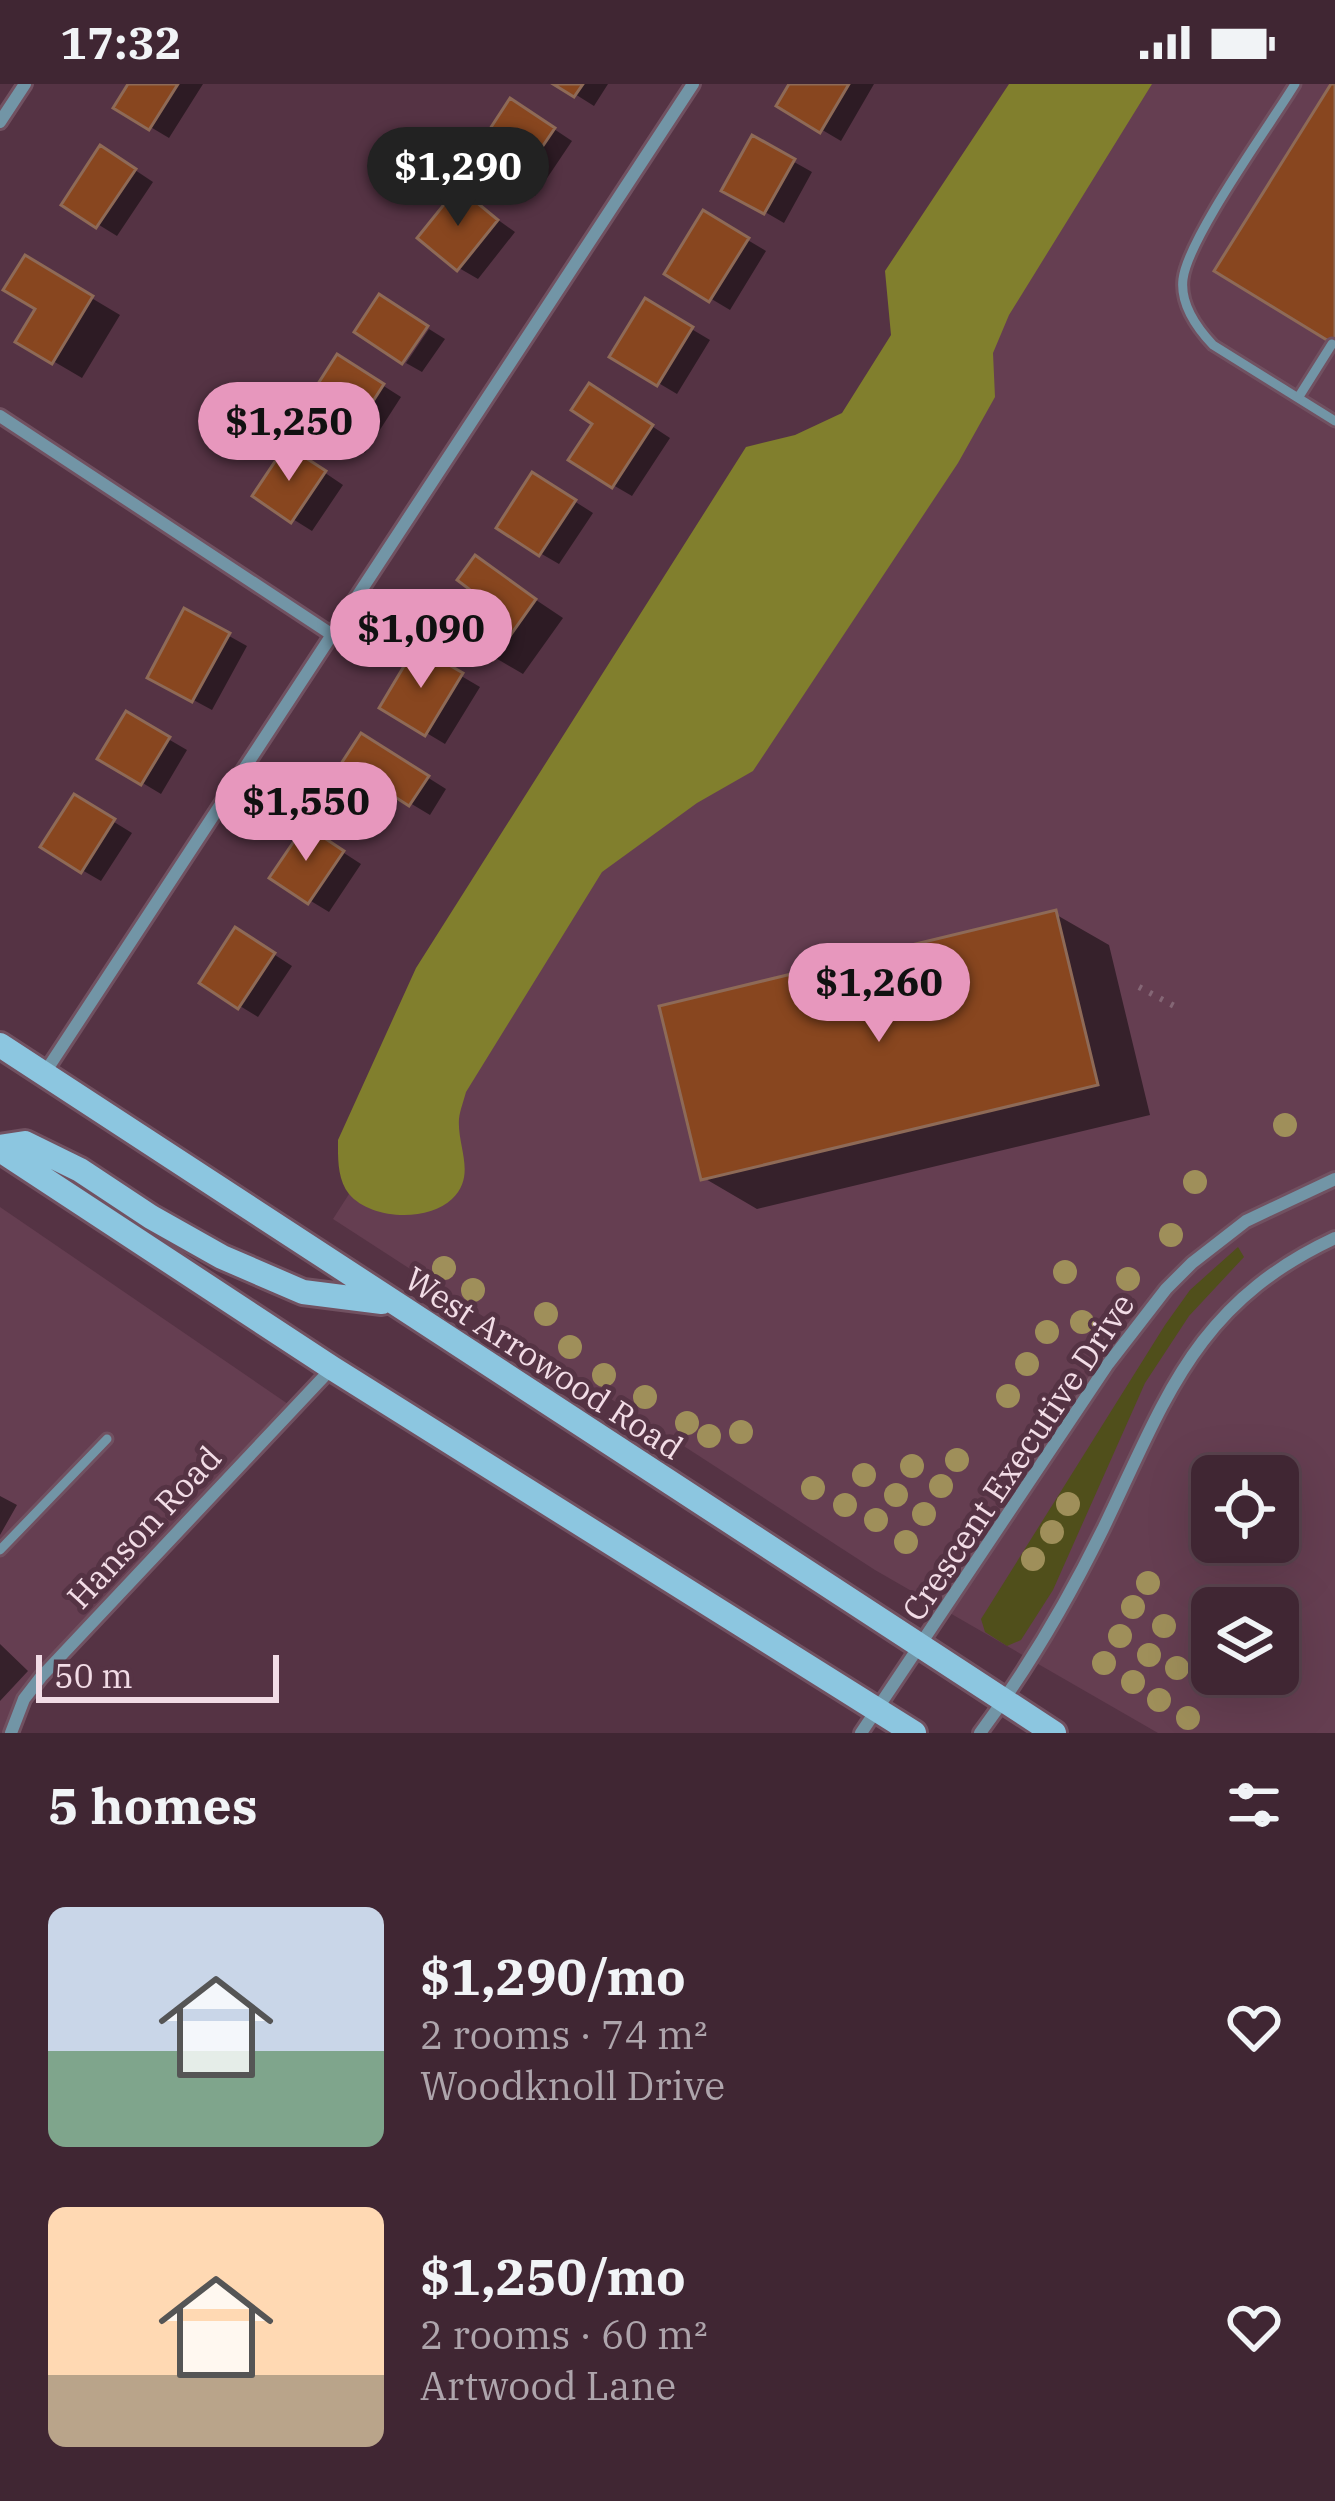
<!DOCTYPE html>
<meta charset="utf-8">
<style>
body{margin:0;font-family:"IBM Plex Serif",serif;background:#4b323f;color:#f1f3f6;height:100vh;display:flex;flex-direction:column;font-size:45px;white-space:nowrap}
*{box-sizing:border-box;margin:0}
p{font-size:39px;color:#aea5ac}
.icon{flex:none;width:66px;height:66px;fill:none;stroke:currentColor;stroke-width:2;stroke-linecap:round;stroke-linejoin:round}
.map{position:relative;height:1649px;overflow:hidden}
.details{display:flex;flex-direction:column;background:#402633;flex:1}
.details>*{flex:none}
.controls{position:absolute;left:1191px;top:1371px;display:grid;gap:24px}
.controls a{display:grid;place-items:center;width:108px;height:108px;border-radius:18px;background:#402633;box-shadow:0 12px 48px #0002,0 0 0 3px #59434e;font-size:60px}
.scale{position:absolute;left:36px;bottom:30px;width:243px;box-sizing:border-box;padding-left:12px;border:6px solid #f2dce6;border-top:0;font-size:33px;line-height:42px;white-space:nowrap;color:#f2dce6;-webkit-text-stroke:9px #534;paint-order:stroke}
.price{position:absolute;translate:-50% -102px;padding:0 27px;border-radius:42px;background:#e797bd;color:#111;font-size:39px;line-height:78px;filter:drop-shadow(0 3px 6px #0008)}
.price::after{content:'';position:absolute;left:50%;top:72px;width:36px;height:27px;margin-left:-18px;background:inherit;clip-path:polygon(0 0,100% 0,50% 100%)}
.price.active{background:#222;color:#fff}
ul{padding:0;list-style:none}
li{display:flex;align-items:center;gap:36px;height:300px;padding:0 48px}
li span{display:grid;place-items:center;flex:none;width:336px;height:240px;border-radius:18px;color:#555}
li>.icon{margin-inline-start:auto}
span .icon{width:144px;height:144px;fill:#fffc;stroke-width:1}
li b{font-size:51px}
h2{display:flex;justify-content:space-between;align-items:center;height:144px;padding:0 48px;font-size:51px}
.status{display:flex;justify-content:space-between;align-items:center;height:84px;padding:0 60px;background:#402633;direction:ltr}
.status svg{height:33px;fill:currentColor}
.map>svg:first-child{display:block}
.built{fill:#653e51;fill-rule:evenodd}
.green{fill:#504f1b}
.forest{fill:#817f2d}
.shadow{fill:#0007}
.building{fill:#88461f;stroke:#8e6a57;stroke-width:3}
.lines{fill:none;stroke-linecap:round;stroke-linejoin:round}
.lane-casing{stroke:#715161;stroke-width:15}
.street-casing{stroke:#715161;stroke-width:18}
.secondary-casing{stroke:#715161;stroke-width:30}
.path{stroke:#846675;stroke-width:6;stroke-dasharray:3 9;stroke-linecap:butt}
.lane{stroke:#7295a6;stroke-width:9}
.street{stroke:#7295a6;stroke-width:12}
.secondary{stroke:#8cc6e0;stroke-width:24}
.tree{fill:#9f8f5a}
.labels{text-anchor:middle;stroke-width:10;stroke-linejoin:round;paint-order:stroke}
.street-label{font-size:33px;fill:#f2dce6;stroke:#534}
</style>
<div class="status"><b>17:32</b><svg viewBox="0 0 49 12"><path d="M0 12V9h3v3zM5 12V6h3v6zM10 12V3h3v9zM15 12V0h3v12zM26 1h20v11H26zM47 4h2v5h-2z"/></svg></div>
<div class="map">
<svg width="1335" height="1649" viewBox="0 0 1335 1649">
<rect width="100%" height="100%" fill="#534"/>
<path class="built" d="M1062 0H1335V1649H1158L875 1486 333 1135ZM1212 1392H1278V1458H1212ZM1212 1524H1278V1590H1212Z
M0 1123 288 1320 39 1585 17 1617 5 1649H0Z"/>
<path class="green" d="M1238 1163 1244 1173 1189 1232 1145 1299 1053 1506 1021 1556 1007 1562 985 1548 981 1535 1165 1241 1190 1206Z"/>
<path class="forest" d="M1009 0H1152L1009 231 993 269 995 313 958 379 753 687 697 719 602 788 466 1008C464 1016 460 1026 459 1035 457 1063 477 1091 452 1115 428 1138 371 1136 349 1110 337 1095 338 1073 338 1056L416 884 746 363 795 351 842 329 891 251 885 187Z"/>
<path class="shadow" d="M132 0H203L169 54 117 23Z
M559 0H608L594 22Z
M793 0H874L841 57 780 21Z
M530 29 572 57 535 112 475 73Z
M753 55 812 88 784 139 725 105Z
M120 76 153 98 117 152 65 120Z
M458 107 515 148 478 195 459 184Z
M704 130 766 167 730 226 668 189Z
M26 175 120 231 82 294 19 257 39 224Z
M646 218 710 256 677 310 613 272Z
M429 245 445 255 422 288 406 279Z
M357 285 401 313 365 369 346 358Z
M609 314 670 354 632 412 613 401Z
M306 376 343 401 312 447 256 412Z
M552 403 593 429 559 480 540 469Z
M475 475 563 534 523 590 494 573 477 507Z
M186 528 247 562 212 626 151 593Z
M417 566 480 603 445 660 383 623Z
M127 631 187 666 161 710 101 674Z
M381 664 446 705 430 731 400 713 383 739 365 729Z
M75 714 132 749 101 797 82 786Z
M324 756 361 780 329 828 273 794Z
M1055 830 1109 861 1150 1031 757 1125 704 1094Z
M255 858 292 882 258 933 240 922Z
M0 1412 17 1421 0 1451Z
M0 1560 28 1587 0 1617Z"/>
<path class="building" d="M128 0H178L149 46 113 24Z
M553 0H583L574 13Z
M789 0H849L820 49 776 22Z
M1331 0H1335V261L1214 187Z
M510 14 555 44 515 103 471 74Z
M752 51 795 75 764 130 721 107Z
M100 61 136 85 96 144 61 121Z
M458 103 498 136 457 187 417 154Z
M703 126 749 154 709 218 664 190Z
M25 171 93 212 52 280 15 258 35 225 3 206Z
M379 210 428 242 402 280 354 248Z
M645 214 693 243 657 302 609 273Z
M337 270 384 300 345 361 298 331Z
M589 299 653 341 612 404 568 376 592 340 571 326Z
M286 361 326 387 291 439 252 412Z
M532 388 576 416 539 472 496 444Z
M475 471 536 515 493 576 447 543 473 508 457 496Z
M184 524 230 549 192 618 147 594Z
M416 562 463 589 425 652 379 624Z
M126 627 170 653 141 701 97 675Z
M361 649 429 692 409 722 381 704 363 731 324 706Z
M74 710 115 735 81 789 40 763Z
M305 741 344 767 308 820 269 794Z
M1056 826 1098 1001 701 1096 659 922Z
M235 843 275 869 238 925 199 899Z"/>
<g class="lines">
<defs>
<path id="lane" d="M1295 0C1270 41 1188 154 1183 195 1180 220 1197 244 1213 261L1335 337
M1298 314 1332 260
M0 1466 107 1355"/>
<path id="street" d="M0 38 25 0
M0 332 331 550
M44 990 693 0
M11 1649 24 1615 41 1593 332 1284
M861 1649 1108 1280 1166 1205 1192 1179 1246 1137 1335 1095
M980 1649C1027 1586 1068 1516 1103 1445 1166 1315 1194 1220 1335 1154"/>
<path id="secondary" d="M0 961 1054 1649
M0 1063 25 1059 80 1086 151 1133 222 1173 303 1208 382 1218
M0 1066 332 1284 914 1649"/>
</defs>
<use href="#lane" class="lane-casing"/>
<use href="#street" class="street-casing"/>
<use href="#secondary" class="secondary-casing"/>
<path class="path" d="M1139 903 1178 924"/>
<use href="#lane" class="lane"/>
<use href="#street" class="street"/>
<use href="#secondary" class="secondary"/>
</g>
<g class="tree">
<circle cx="1285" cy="1041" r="12"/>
<circle cx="1195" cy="1098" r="12"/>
<circle cx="1171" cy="1151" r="12"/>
<circle cx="444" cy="1184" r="12"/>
<circle cx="1065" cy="1188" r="12"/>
<circle cx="1128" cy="1195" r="12"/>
<circle cx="473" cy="1206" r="12"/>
<circle cx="546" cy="1230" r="12"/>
<circle cx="1082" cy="1238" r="12"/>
<circle cx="1047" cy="1248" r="12"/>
<circle cx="570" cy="1263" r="12"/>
<circle cx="1027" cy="1280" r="12"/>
<circle cx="604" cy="1291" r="12"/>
<circle cx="1008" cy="1312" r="12"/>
<circle cx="645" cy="1313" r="12"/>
<circle cx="687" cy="1339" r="12"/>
<circle cx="741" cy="1348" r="12"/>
<circle cx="709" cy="1352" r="12"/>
<circle cx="957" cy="1376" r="12"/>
<circle cx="912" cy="1382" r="12"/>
<circle cx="864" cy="1391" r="12"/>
<circle cx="941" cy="1402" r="12"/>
<circle cx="813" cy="1404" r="12"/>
<circle cx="896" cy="1411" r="12"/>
<circle cx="1068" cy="1420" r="12"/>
<circle cx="845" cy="1421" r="12"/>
<circle cx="924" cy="1430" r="12"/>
<circle cx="876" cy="1436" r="12"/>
<circle cx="1052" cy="1448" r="12"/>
<circle cx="906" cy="1458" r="12"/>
<circle cx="1033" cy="1475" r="12"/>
<circle cx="1148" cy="1499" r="12"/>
<circle cx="1133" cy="1523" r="12"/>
<circle cx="1164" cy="1542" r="12"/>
<circle cx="1120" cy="1552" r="12"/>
<circle cx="1149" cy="1571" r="12"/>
<circle cx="1104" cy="1579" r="12"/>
<circle cx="1177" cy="1584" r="12"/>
<circle cx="1133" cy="1598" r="12"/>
<circle cx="1159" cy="1616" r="12"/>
<circle cx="1188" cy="1634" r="12"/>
</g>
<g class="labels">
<g class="street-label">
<text transform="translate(544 1279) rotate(33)" y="12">West Arrowood Road</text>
<text transform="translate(1018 1373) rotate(-56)" y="12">Crescent Executive Drive</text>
<text transform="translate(144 1443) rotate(-47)" y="12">Hanson Road</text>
</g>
</g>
</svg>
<div class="controls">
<a><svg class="icon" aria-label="locate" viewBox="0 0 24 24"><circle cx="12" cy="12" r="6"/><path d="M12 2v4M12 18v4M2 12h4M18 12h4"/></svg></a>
<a><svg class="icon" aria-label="layers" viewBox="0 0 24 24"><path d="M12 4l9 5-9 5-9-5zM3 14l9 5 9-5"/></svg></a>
</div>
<div class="scale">50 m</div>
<b class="price active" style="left:458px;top:145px">$1,290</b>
<b class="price" style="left:289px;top:400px">$1,250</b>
<b class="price" style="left:421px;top:607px">$1,090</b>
<b class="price" style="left:306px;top:780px">$1,550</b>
<b class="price" style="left:879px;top:961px">$1,260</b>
</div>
<section class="details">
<h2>5 homes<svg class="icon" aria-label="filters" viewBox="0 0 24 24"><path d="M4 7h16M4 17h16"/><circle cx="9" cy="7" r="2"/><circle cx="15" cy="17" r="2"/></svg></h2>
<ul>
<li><span style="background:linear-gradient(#c9d6e8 60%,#7fa58c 0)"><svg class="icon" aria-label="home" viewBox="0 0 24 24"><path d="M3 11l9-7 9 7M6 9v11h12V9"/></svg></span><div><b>$1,290/mo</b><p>2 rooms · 74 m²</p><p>Woodknoll Drive</p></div><svg class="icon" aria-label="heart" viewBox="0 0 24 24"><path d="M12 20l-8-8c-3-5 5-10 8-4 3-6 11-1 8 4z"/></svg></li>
<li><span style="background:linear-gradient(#ffd9b3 70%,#b9a48a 0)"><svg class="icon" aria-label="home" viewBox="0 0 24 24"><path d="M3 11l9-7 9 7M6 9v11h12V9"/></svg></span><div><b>$1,250/mo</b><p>2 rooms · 60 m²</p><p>Artwood Lane</p></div><svg class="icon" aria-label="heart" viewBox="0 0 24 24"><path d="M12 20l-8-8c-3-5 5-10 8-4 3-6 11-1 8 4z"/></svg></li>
</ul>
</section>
